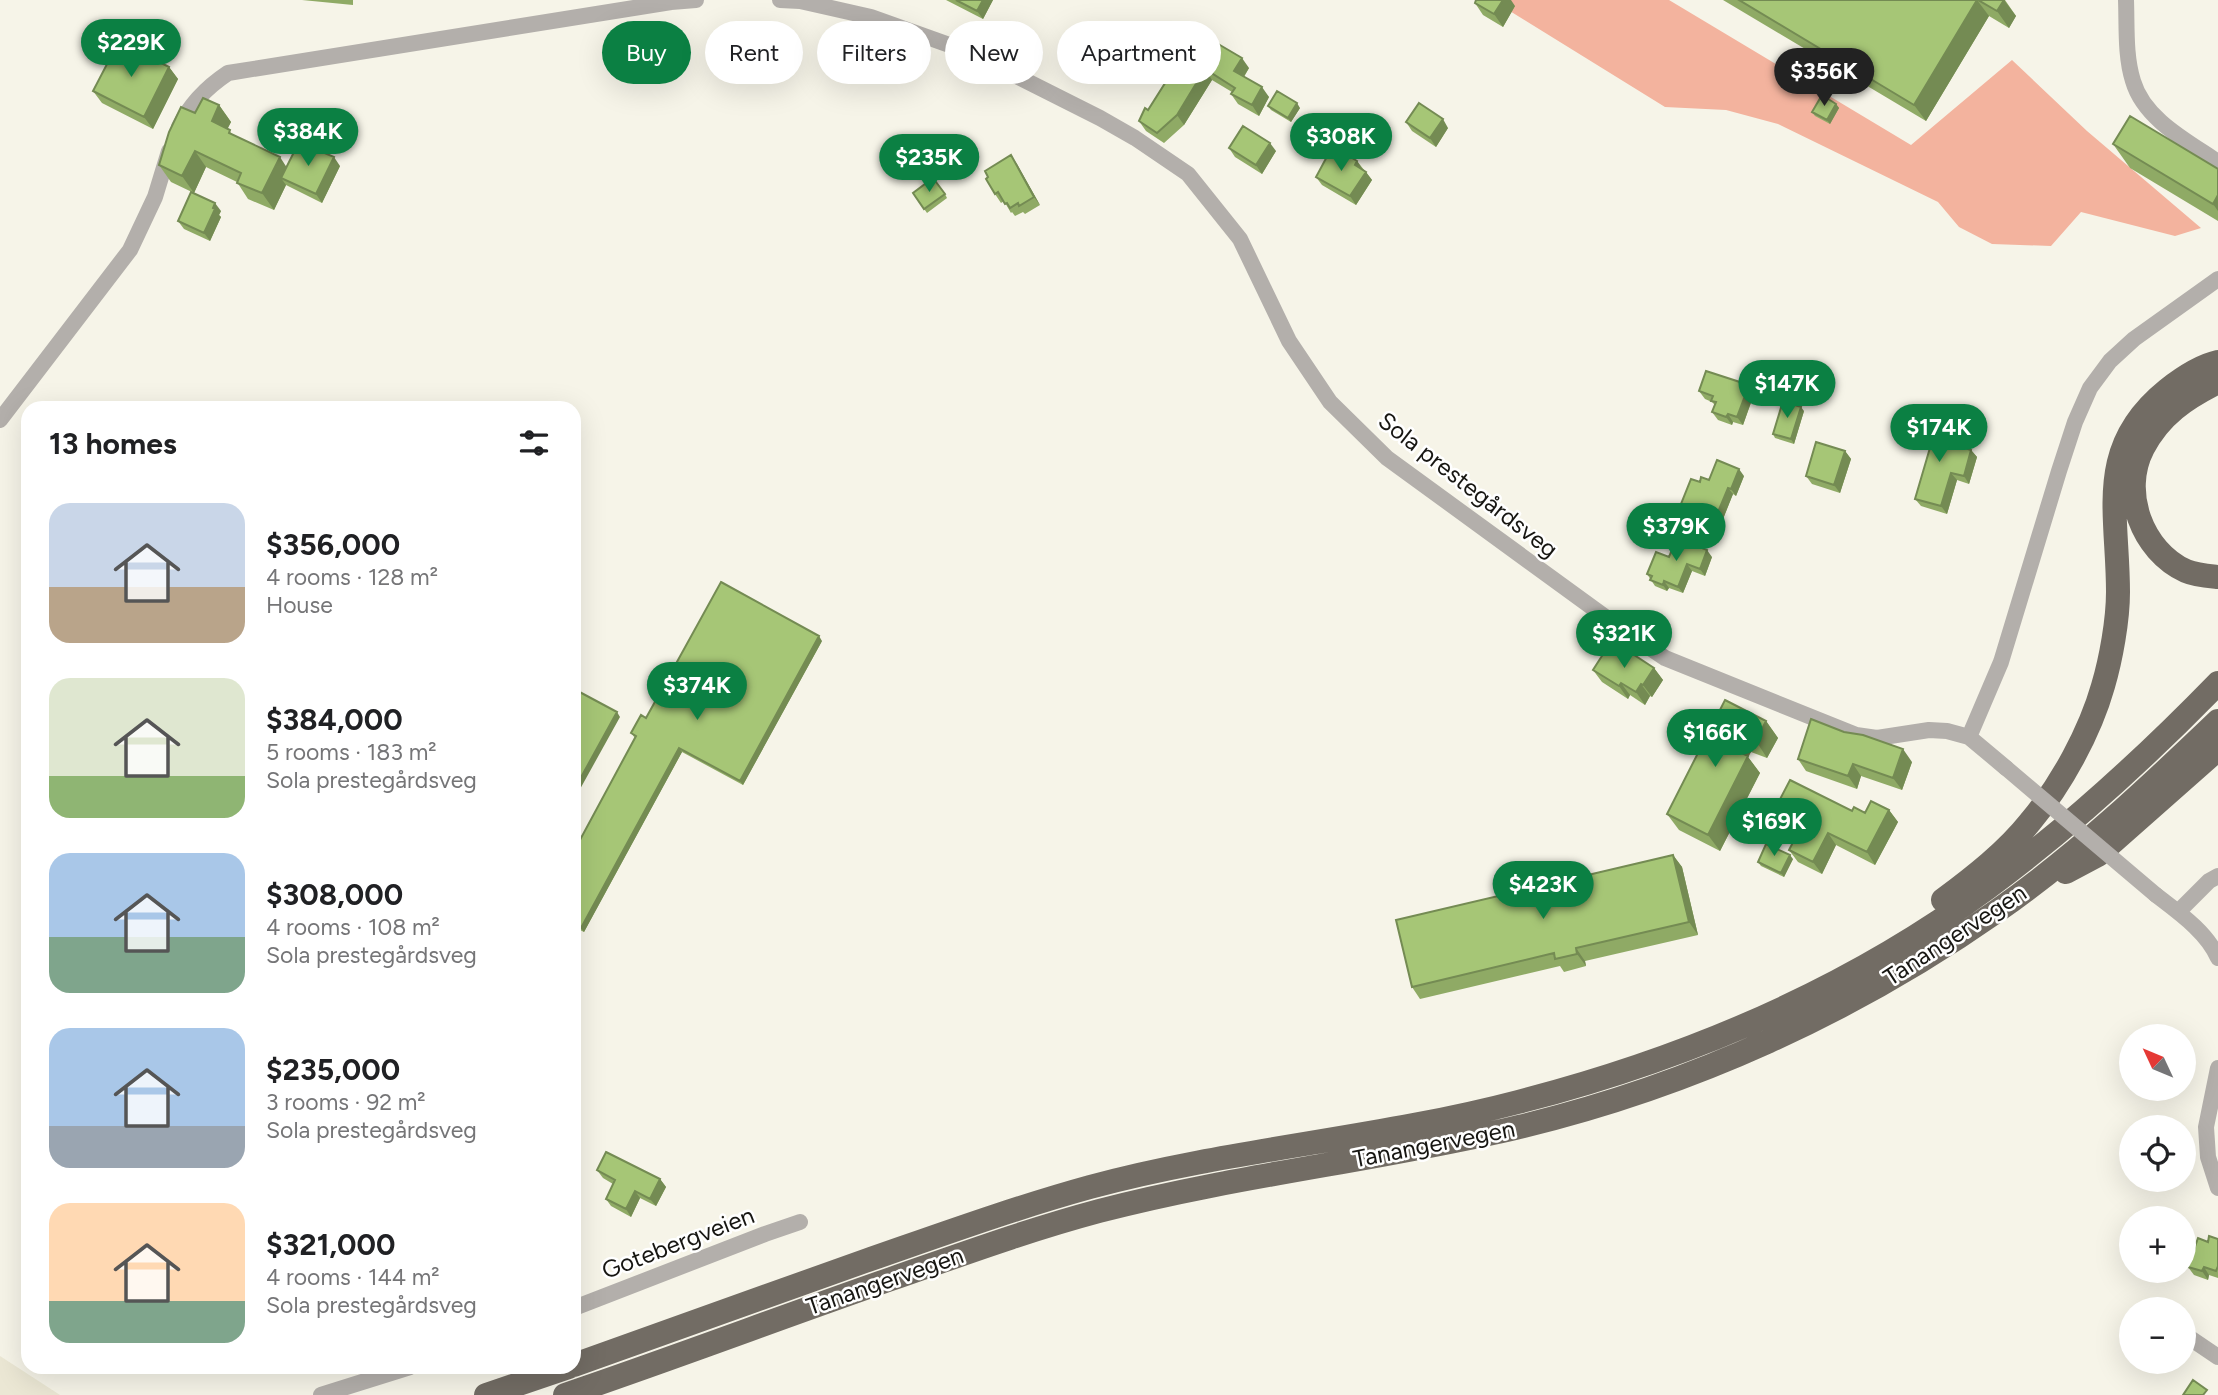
<!DOCTYPE html>
<meta charset="utf-8">
<style>
body{margin:0;font-family:Figtree,sans-serif;background:#f2f2f2;color:#202124;height:100vh;display:flex;flex-direction:column;font-size:26px;white-space:nowrap}
*{box-sizing:border-box;margin:0}
p{font-size:23px;color:#757577}
.icon{flex:none;width:38px;height:38px;fill:none;stroke:currentColor;stroke-width:2;stroke-linecap:round;stroke-linejoin:round}
.map{position:relative;flex:1;overflow:hidden}
.sheet{position:absolute;left:21px;top:401px;width:560px;height:973px;display:flex;flex-direction:column;background:#fff;border-radius:21px;box-shadow:0 7px 28px #0002}
.sheet>*{flex:none}
.top-card{position:absolute;left:602px;top:21px;width:665px;height:63px;display:flex;gap:14px}
.needle{width:46px;rotate:314deg}
.fabs{position:absolute;left:2119px;top:1024px;display:grid;gap:14px}
.fabs a{display:grid;place-items:center;width:77px;height:77px;border-radius:50%;background:#fff;box-shadow:0 7px 28px #0002;font-size:35px}
.price{position:absolute;translate:-50% -60px;padding:0 16px;border-radius:24px;background:#0b8043;color:#fff;font-size:23px;line-height:46px;filter:drop-shadow(0 2px 4px #0008)}
.price::after{content:'';position:absolute;left:50%;top:42px;width:21px;height:16px;margin-left:-10px;background:inherit;clip-path:polygon(0 0,100% 0,50% 100%)}
.price.active{background:#222;color:#fff}
ul{padding:0;list-style:none}
li{display:flex;align-items:center;gap:21px;height:175px;padding:0 28px}
li span{display:grid;place-items:center;flex:none;width:196px;height:140px;border-radius:21px;color:#555}
li>.icon{margin-inline-start:auto}
span .icon{width:84px;height:84px;fill:#fffc;stroke-width:1}
li b{font-size:30px}
h2{display:flex;justify-content:space-between;align-items:center;height:84px;padding:0 28px;font-size:30px}
.tag{padding:0 24px;border-radius:32px;background:#fff;box-shadow:0 7px 28px #0002;font-size:24px;line-height:63px}
.tag.active{background:#0b8043;color:#fff}
.map>svg:first-child{display:block}
.built{fill:#ebe7d4}
.green{fill:#f3b39e}
.lines{fill:none;stroke-linecap:round;stroke-linejoin:round}
.minor{stroke:#b3afab;stroke-width:16}
.trunk{stroke:#726c64;stroke-width:24}
.minor-bridge{stroke:#b3afab;stroke-width:16}
.wall{fill:#8faa65}
.shaded-wall{fill:#748b53}
.building{fill:#a6c676;stroke:#748b53;stroke-width:2}
.labels{text-anchor:middle;stroke-width:5;stroke-linejoin:round;paint-order:stroke}
.street-label{font-size:24px;fill:#171612;stroke:#fff}
</style>
<div class="map">
<svg width="2218" height="1395" viewBox="0 0 2218 1395">
<rect width="100%" height="100%" fill="#f6f4e8"/>
<path class="built" d="M0 1356 60 1395H0Z"/>
<path class="green" d="M1492 0H1669L1911 145 2012 60 2087 131 2201 228 2175 236 2081 212 2051 246 1992 244 1959 227 1938 202 1778 124 1726 110 1665 107Z"/>
<g class="lines">
<path class="minor" d="M780 0 800 1 871 17 969 52 1100 118 1135 138 1188 174 1240 239 1289 341 1330 402 1387 458 1619 627 1665 658 1856 735 1877 738 1929 730 1947 731 1969 737 2006 768
M2126 0C2127 26 2125 56 2133 81 2144 119 2187 141 2218 162
M179 127C190 104 207 87 228 73L671 2 696 0
M0 420 130 250 155 197 169 151
M1969 737 2001 662 2059 471 2075 422 2090 388 2110 361 2134 339 2218 279
M2156 895C2178 912 2207 932 2218 958
M2178 912 2209 881 2218 876
M2218 1068 2206 1127 2208 1157 2218 1188
M574 1308 765 1234 800 1222
M2184 1334 2218 1357
M321 1395 410 1367"/>
<path class="trunk" d="M2218 382C2186 398 2160 415 2143 448 2120 492 2142 551 2186 571 2195 575 2208 576 2218 577
M2066 872 2098 855 2218 749
M1943 900C1974 877 2006 852 2030 822 2061 785 2090 732 2103 686 2111 659 2118 620 2118 592 2118 512 2095 448 2167 390 2181 379 2200 366 2218 362
M574 1365C671 1330 768 1295 865 1261 940 1235 1014 1208 1090 1187 1230 1149 1377 1139 1518 1102 1685 1059 1847 991 1987 888 2070 827 2146 757 2218 683
M486 1395 569 1367
M565 1395C674 1358 782 1317 891 1279 960 1255 1028 1230 1099 1211 1237 1175 1380 1160 1519 1127 1690 1086 1853 1012 1997 911 2077 855 2148 788 2218 721"/>
<path class="minor-bridge" d="M2006 768 2156 895"/>
</g>
<path class="wall" d="M302 0H353V5Z
M946 0H993L983 19Z
M1723 0H2005L2016 16 2009 28 1989 16 1926 121Z
M1475 3 1515 6 1503 27 1483 15Z
M1194 62 1249 68 1244 77 1269 97 1259 116 1238 104 1231 94 1232 92 1212 80 1184 125 1164 143 1146 131 1139 121 1148 110 1165 82 1161 76Z
M169 67 178 79 153 129 102 103 93 91Z
M1836 104 1839 108 1830 124 1815 116 1812 112Z
M219 105 231 122 227 129 233 135 287 167 340 166 322 203 286 185 274 210 248 199 237 182 206 167 194 193 171 182 159 165 195 113Z
M1268 106 1300 108 1291 122 1271 110Z
M1406 122 1448 128 1436 147 1412 131Z
M2113 144 2218 169V221L2130 168Z
M1229 148 1276 151 1262 174 1235 157Z
M1011 155 1040 205 1025 214 1023 212 1015 216 1012 212 1011 213 1004 201 1001 203 995 194Z
M1341 158 1357 161 1372 180 1356 205 1322 185 1316 177Z
M913 193 945 194 947 198 927 213Z
M221 211 219 215 221 217 210 241 184 229 178 221Z
M1749 385 1754 394 1743 425 1733 422 1732 425 1718 420 1712 412 1715 405 1712 402 1705 399 1699 391Z
M1804 411 1794 444 1775 438 1773 434Z
M1938 421 1943 428 1940 440 1971 450 1977 457 1969 484 1957 480 1947 514 1921 506 1915 499 1930 448 1920 446 1915 438Z
M1845 451 1851 459 1840 493 1812 484 1806 476Z
M1744 476 1736 496 1733 494 1723 519 1708 513 1704 523 1696 520 1692 531 1679 526 1675 519 1700 482Z
M1669 557H1712L1705 576 1692 571 1683 593 1669 588 1667 591 1655 586 1647 574Z
M822 641 743 785 682 752 584 932 574 927V851L635 738 631 733 646 718Z
M1654 668 1663 680 1652 697 1650 696 1645 705 1630 695 1628 699 1602 682 1593 670Z
M1725 700 1766 721 1778 738 1767 758 1751 752 1748 757 1760 773 1720 851 1679 830 1667 814Z
M1798 759 1912 762 1902 790 1861 776 1857 789 1806 771Z
M1777 805 1865 813 1889 810 1898 822 1875 865 1836 845 1822 874 1798 862 1789 850 1801 825 1786 818Z
M1673 855 1682 867 1698 935 1585 961 1586 966 1564 972 1560 966 1420 999 1412 987Z
M1793 859 1784 877 1761 866 1758 862Z
M597 1170 660 1179 666 1187 656 1206 640 1198 631 1217 611 1206 606 1199 613 1184 603 1178Z
M2218 1239V1278L2209 1275 2208 1280 2194 1275 2188 1267 2208 1242Z"/>
<path class="shaded-wall" d="M983 0H993L983 19 977 11Z
M1503 0H1511L1515 6 1503 27 1494 14Z
M1977 0 1989 16 1926 121 1914 105Z
M2004 0 2016 16 2009 28 1997 11Z
M1242 58 1249 68 1241 81 1234 71Z
M169 67 178 79 153 129 144 117Z
M1205 69 1212 80 1184 125 1177 115Z
M1262 87 1269 97 1259 116 1252 105Z
M1297 103 1300 108 1291 122 1288 118Z
M1836 104 1839 108 1830 124 1827 120Z
M219 105 231 122 223 138 212 121Z
M1443 119 1448 128 1436 147 1430 138Z
M1270 143 1276 151 1262 174 1256 165Z
M195 151 206 167 194 193 182 176Z
M1011 155 1017 164 1040 205 1034 197Z
M280 157 291 174 281 178 286 185 274 210 262 193Z
M334 157 340 166 322 203 316 194Z
M1357 161 1363 170 1355 165Z
M1366 172 1372 180 1356 205 1350 196Z
M2218 195V211L2213 204Z
M215 203 221 211 219 215 221 217 210 241 204 233Z
M1749 385 1754 394 1743 425 1737 417Z
M1801 407 1804 411 1794 444 1791 439Z
M1728 414 1733 422 1732 425 1726 417Z
M1938 421 1943 428 1938 446 1933 438Z
M1971 450 1977 457 1969 484 1964 476Z
M1845 451 1851 459 1840 493 1834 485Z
M1739 469 1744 476 1736 496 1731 489Z
M1951 473 1957 480 1947 514 1941 506Z
M1728 488 1733 494 1723 519 1718 512Z
M1703 506 1708 513 1704 523 1699 516Z
M1692 513 1696 520 1692 531 1687 524Z
M1707 550 1712 557 1705 576 1700 569Z
M1687 564 1692 571 1683 593 1678 587Z
M1664 581 1669 588 1667 591 1663 585Z
M819 636 822 641 743 785 740 781Z
M1654 668 1663 680 1652 697 1643 685Z
M1621 683 1630 695 1628 699 1619 686Z
M1641 684 1650 696 1645 705 1636 692Z
M617 712 620 717 574 800V790Z
M1766 721 1778 738 1767 758 1756 741Z
M1739 735 1751 752 1748 757 1760 773 1720 851 1708 835 1733 749Z
M679 748 682 752 584 932 581 928Z
M1903 749 1912 762 1902 790 1893 778Z
M1853 764 1861 776 1857 789 1848 776Z
M1889 810 1898 822 1875 865 1867 852Z
M1828 833 1836 845 1822 874 1813 862Z
M1673 855 1682 867 1698 935 1689 922Z
M1790 855 1793 859 1784 877 1781 873Z
M1576 948 1585 961 1586 966 1577 954Z
M660 1179 666 1187 656 1206 650 1199Z
M635 1191 640 1198 631 1217 626 1209Z
M2204 1267 2209 1275 2208 1280 2202 1271Z"/>
<path class="building" d="M956 0H983L977 11Z
M1476 0H1503L1494 14 1475 3Z
M1739 0H1977L1914 105Z
M1978 0H2004L1997 11Z
M1208 38 1242 58 1234 71 1262 87 1252 105 1231 94 1235 88 1205 69 1177 115 1157 133 1139 121 1145 108 1148 110 1167 80 1161 76 1174 56 1179 54 1194 62Z
M119 41 169 67 144 117 93 91Z
M1277 91 1297 103 1288 118 1268 106Z
M1822 95 1836 104 1827 120 1812 112Z
M203 98 219 105 212 121 230 130 229 133 280 157 262 193 237 183 241 173 195 151 182 176 159 165 169 132 181 107 195 113Z
M1419 103 1443 119 1430 138 1406 122Z
M2130 116 2218 169V195L2213 204 2113 144Z
M1243 126 1270 143 1256 165 1229 148Z
M299 142 334 157 316 194 281 178Z
M1330 151 1341 158 1344 153 1357 161 1355 165 1366 172 1350 196 1316 177Z
M1011 155 1034 197 1019 206 1018 203 1010 208 1007 203 1005 204 998 192 995 194 986 179 988 177 985 171Z
M933 178 945 194 924 209 913 193Z
M191 192 215 203 213 208 215 209 204 233 178 221Z
M1706 371 1749 385 1737 417 1728 414 1726 417 1712 412 1716 402 1711 401 1713 396 1699 391Z
M1783 401 1801 407 1791 439 1773 434Z
M1921 416 1938 421 1933 438 1971 450 1964 476 1951 473 1941 506 1915 499 1932 441 1931 443 1915 438Z
M1816 442 1845 451 1834 485 1806 476Z
M1717 460 1739 469 1731 489 1728 488 1718 512 1703 506 1699 516 1692 513 1687 524 1675 519 1691 479 1700 482 1701 477 1709 480Z
M1677 538 1707 550 1700 569 1687 564 1678 587 1664 581 1663 585 1650 580 1652 576 1647 574 1656 552 1669 557Z
M721 582 819 636 740 781 679 748 581 928 574 924V851L636 736 631 733 641 715 646 718Z
M1607 648 1627 660 1631 653 1654 668 1643 685 1641 684 1636 692 1621 683 1619 686 1593 670Z
M574 689 617 712 574 790Z
M1725 700 1766 721 1756 741 1739 735 1733 749 1748 756 1708 835 1667 814Z
M1811 719 1844 732 1863 735 1903 749 1893 778 1853 764 1848 776 1798 759Z
M1790 780 1852 811 1854 807 1865 813 1871 801 1889 810 1867 852 1828 833 1813 862 1789 850 1805 819 1777 805Z
M1766 844 1790 855 1781 873 1758 862Z
M1673 855 1689 922 1576 948 1577 954 1555 959 1554 953 1412 987 1396 920Z
M606 1152 660 1179 650 1199 635 1191 626 1209 606 1199 615 1180 597 1170Z
M2209 1236 2218 1239V1266L2216 1271 2204 1267 2202 1271 2188 1267 2198 1238 2208 1242Z
M2193 1380 2207 1390 2203 1395H2183Z"/>
<g class="labels">
<g class="street-label">
<text transform="translate(1468 485) rotate(38)" y="8">Sola prestegårdsveg</text>
<text transform="translate(1955 935) rotate(-33)" y="8">Tanangervegen</text>
<text transform="translate(1434 1144) rotate(-11)" y="8">Tanangervegen</text>
<text transform="translate(678 1243) rotate(-21)" y="8">Gotebergveien</text>
<text transform="translate(885 1281) rotate(-19)" y="8">Tanangervegen</text>
</g>
</g>
</svg>
<div class="fabs">
<a><svg class="needle" viewBox="-14 -14 28 28"><path d="M0-13l5 13h-10z" fill="#e53935"/><path d="M0 13l5-13h-10z" fill="#757577"/></svg></a>
<a><svg class="icon" aria-label="locate" viewBox="0 0 24 24"><circle cx="12" cy="12" r="6"/><path d="M12 2v4M12 18v4M2 12h4M18 12h4"/></svg></a>
<a>+</a>
<a>−</a>
</div>
<b class="price" style="left:131px;top:79px">$229K</b>
<b class="price active" style="left:1824px;top:108px">$356K</b>
<b class="price" style="left:308px;top:168px">$384K</b>
<b class="price" style="left:1341px;top:173px">$308K</b>
<b class="price" style="left:929px;top:194px">$235K</b>
<b class="price" style="left:1787px;top:420px">$147K</b>
<b class="price" style="left:1939px;top:464px">$174K</b>
<b class="price" style="left:1676px;top:563px">$379K</b>
<b class="price" style="left:1624px;top:670px">$321K</b>
<b class="price" style="left:697px;top:722px">$374K</b>
<b class="price" style="left:1715px;top:769px">$166K</b>
<b class="price" style="left:1774px;top:858px">$169K</b>
<b class="price" style="left:1543px;top:921px">$423K</b>
<div class="top-card">
<a class="tag active">Buy</a>
<a class="tag">Rent</a>
<a class="tag">Filters</a>
<a class="tag">New</a>
<a class="tag">Apartment</a>
</div>
<section class="sheet">
<h2>13 homes<svg class="icon" aria-label="filters" viewBox="0 0 24 24"><path d="M4 7h16M4 17h16"/><circle cx="9" cy="7" r="2"/><circle cx="15" cy="17" r="2"/></svg></h2>
<ul>
<li><span style="background:linear-gradient(#c9d6e8 60%,#b9a48a 0)"><svg class="icon" aria-label="home" viewBox="0 0 24 24"><path d="M3 11l9-7 9 7M6 9v11h12V9"/></svg></span><div><b>$356,000</b><p>4 rooms · 128 m²</p><p>House</p></div></li>
<li><span style="background:linear-gradient(#dfe7d0 70%,#8fb573 0)"><svg class="icon" aria-label="home" viewBox="0 0 24 24"><path d="M3 11l9-7 9 7M6 9v11h12V9"/></svg></span><div><b>$384,000</b><p>5 rooms · 183 m²</p><p>Sola prestegårdsveg</p></div></li>
<li><span style="background:linear-gradient(#a9c7e8 60%,#7fa58c 0)"><svg class="icon" aria-label="home" viewBox="0 0 24 24"><path d="M3 11l9-7 9 7M6 9v11h12V9"/></svg></span><div><b>$308,000</b><p>4 rooms · 108 m²</p><p>Sola prestegårdsveg</p></div></li>
<li><span style="background:linear-gradient(#a9c7e8 70%,#9aa5b1 0)"><svg class="icon" aria-label="home" viewBox="0 0 24 24"><path d="M3 11l9-7 9 7M6 9v11h12V9"/></svg></span><div><b>$235,000</b><p>3 rooms · 92 m²</p><p>Sola prestegårdsveg</p></div></li>
<li><span style="background:linear-gradient(#ffd9b3 70%,#7fa58c 0)"><svg class="icon" aria-label="home" viewBox="0 0 24 24"><path d="M3 11l9-7 9 7M6 9v11h12V9"/></svg></span><div><b>$321,000</b><p>4 rooms · 144 m²</p><p>Sola prestegårdsveg</p></div></li>
</ul>
</section>
</div>
